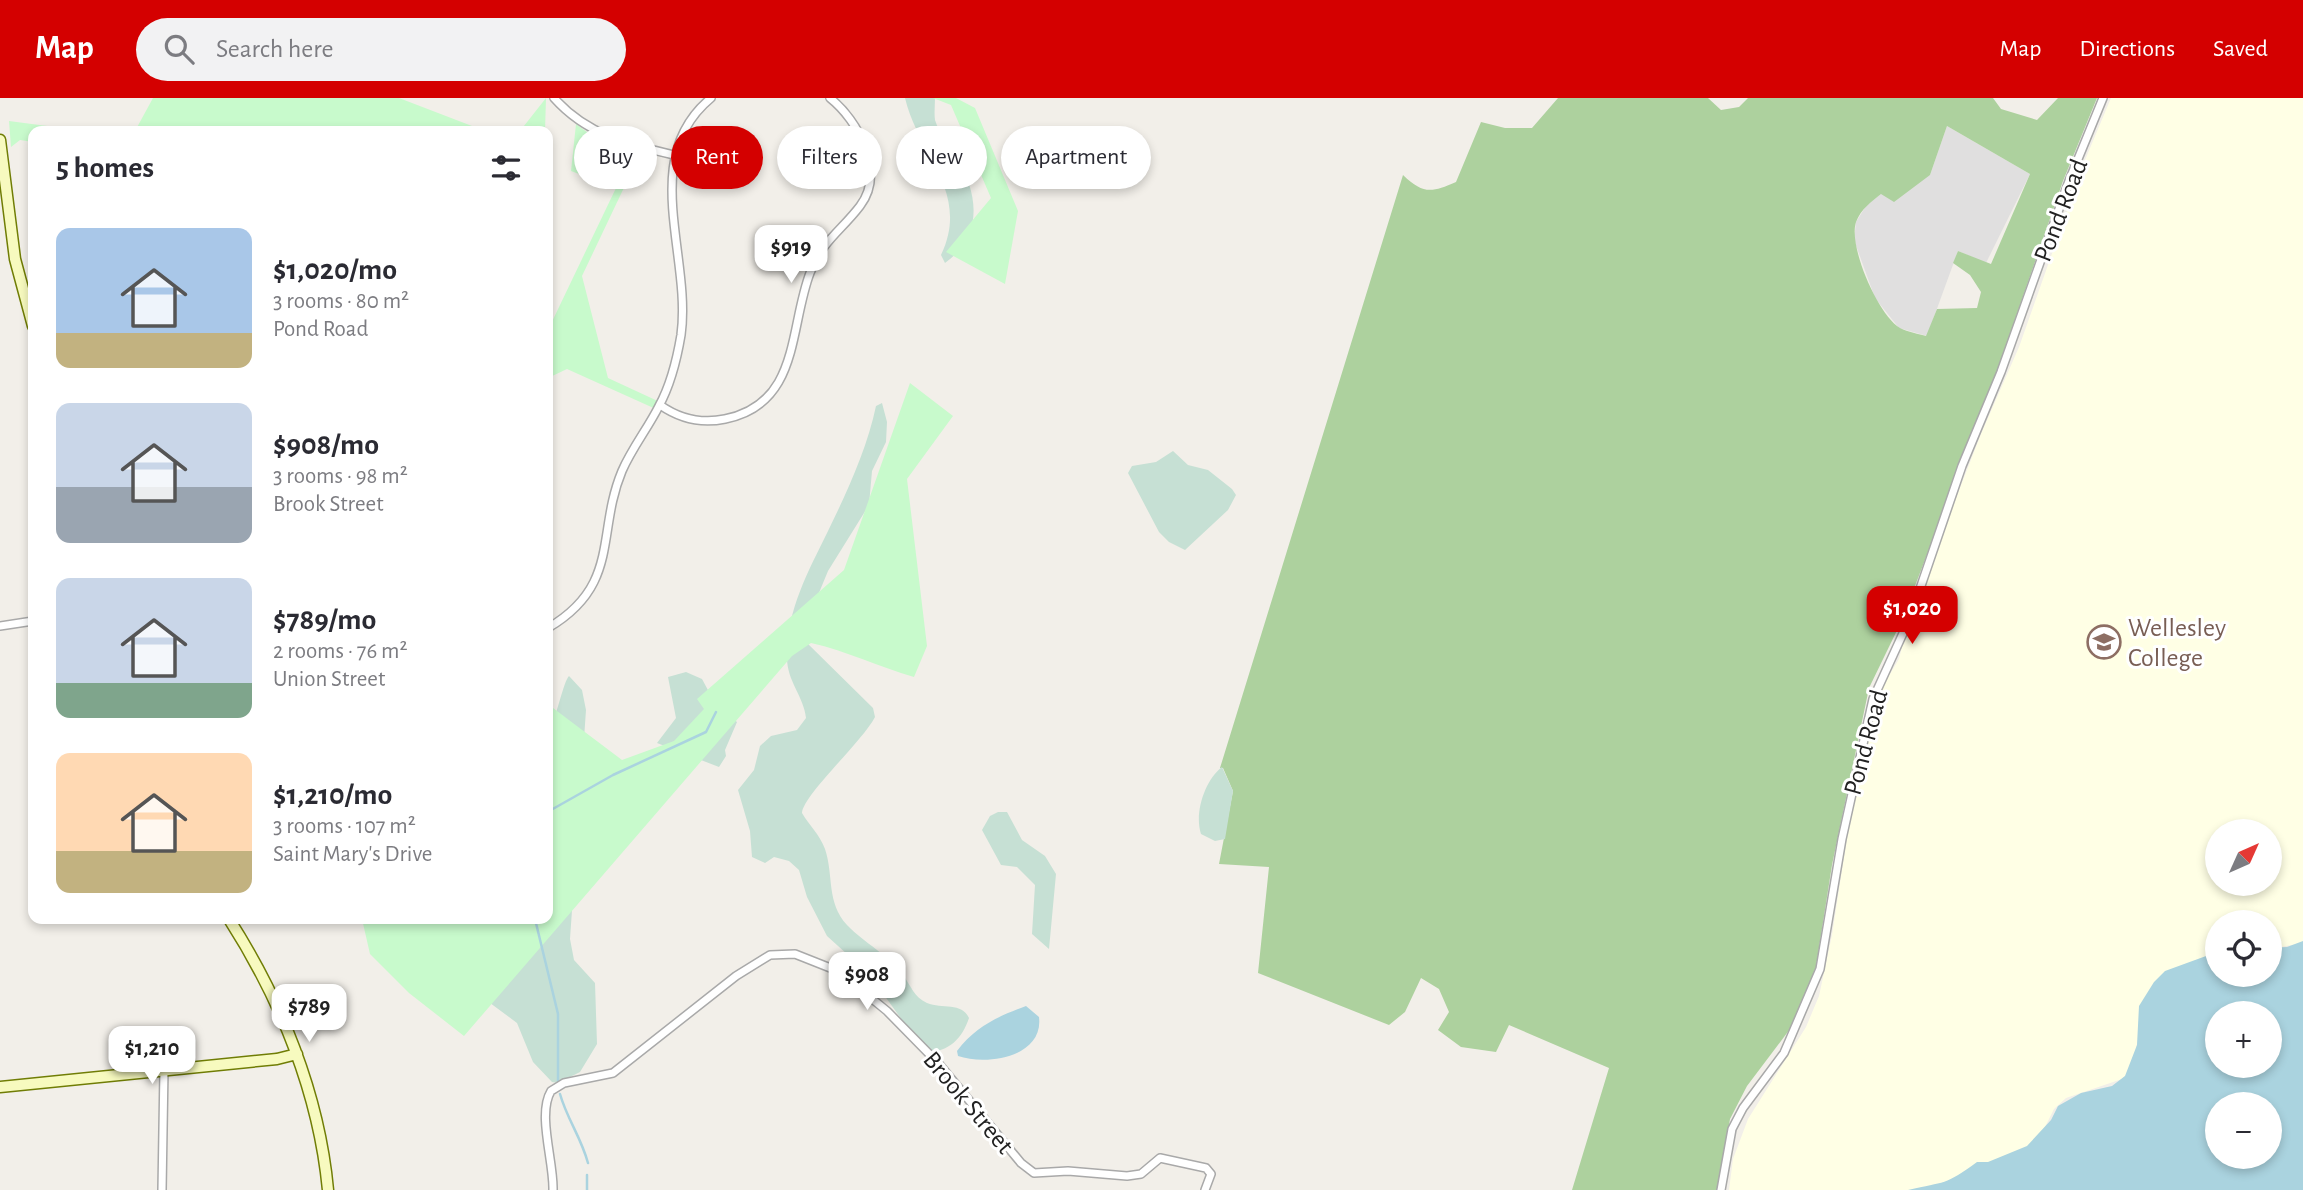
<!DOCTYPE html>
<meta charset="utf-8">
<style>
body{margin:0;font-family:"Alegreya Sans",sans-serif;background:#f2f2f3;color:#2b2b33;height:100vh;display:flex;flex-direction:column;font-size:26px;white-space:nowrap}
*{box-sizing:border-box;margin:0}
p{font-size:23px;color:#7c7c81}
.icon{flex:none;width:38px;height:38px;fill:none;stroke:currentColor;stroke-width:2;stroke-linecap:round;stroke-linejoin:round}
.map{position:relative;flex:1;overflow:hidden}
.drawer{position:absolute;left:28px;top:28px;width:525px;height:798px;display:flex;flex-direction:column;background:#fff;border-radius:14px;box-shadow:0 4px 10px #0003}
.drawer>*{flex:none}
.top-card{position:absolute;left:574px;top:28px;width:665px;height:63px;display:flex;gap:14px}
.needle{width:46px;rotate:45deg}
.buttons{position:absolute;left:2205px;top:721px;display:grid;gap:14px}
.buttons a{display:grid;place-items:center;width:77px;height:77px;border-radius:50%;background:#fff;box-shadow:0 4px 10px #0003;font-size:35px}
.price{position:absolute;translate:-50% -60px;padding:0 16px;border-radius:14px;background:#fff;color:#222;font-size:23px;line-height:46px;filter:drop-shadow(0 2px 4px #0008)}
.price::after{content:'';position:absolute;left:50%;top:42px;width:21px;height:16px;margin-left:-10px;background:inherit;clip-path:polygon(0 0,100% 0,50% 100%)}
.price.current{background:#d40000;color:#fff}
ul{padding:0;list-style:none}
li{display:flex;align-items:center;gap:21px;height:175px;padding:0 28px}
li span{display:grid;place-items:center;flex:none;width:196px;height:140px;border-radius:14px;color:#555}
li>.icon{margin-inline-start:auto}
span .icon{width:84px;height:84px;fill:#fffc;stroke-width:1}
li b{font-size:30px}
h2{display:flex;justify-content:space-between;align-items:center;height:84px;padding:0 28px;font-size:30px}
.tag{padding:0 24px;border-radius:32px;background:#fff;box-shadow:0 4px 10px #0003;font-size:24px;line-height:63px}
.tag.current{background:#d40000;color:#fff}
header{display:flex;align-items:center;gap:42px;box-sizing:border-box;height:98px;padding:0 35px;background:#d40000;color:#fff}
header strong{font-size:33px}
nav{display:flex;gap:38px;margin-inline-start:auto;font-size:24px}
.search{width:490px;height:63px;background:#f2f2f3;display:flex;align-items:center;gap:18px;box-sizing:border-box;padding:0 24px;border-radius:38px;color:#7c7c81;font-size:26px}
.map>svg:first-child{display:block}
.residential{fill:#e0dfdf}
.education{fill:#ffffe5;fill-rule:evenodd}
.forest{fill:#add19e;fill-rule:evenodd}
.wetland{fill:#c6e0d4}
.park{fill:#c8facc}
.water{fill:#aad3df;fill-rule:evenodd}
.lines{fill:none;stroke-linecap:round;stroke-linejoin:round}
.stream{stroke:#aad3df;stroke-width:2.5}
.street-casing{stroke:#a9a9a9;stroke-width:10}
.secondary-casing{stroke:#707d05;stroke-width:13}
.street{stroke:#fff;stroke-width:7}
.secondary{stroke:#f7fabf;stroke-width:10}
.labels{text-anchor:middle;stroke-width:6;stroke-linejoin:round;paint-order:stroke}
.street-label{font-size:26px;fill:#222;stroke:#fff}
.education-label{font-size:26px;fill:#785e54;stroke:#fff;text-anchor:start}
</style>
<header>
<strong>Map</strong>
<div class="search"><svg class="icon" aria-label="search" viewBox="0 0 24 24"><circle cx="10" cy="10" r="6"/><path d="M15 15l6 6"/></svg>Search here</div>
<nav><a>Map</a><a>Directions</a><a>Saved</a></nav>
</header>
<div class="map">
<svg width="2303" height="1092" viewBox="0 0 2303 1092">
<rect width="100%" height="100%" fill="#f2efe9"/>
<path class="residential" d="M1947 28 2030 76 1986 165 1958 153 1927 238 1899 230 1875 200 1854 142 1856 124 1866 108 1881 96 1930 77Z"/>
<path class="education" d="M2111 0H2303V845L2270 851V824H2217V858L2141 928 2131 972 2122 981 2066 1000 2054 1011 2045 1029 2020 1059 1972 1070 1963 1074 1953 1087 1937 1092H1729L1733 1061 1748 1021 1806 929 1819 898 1832 837 1863 635 1872 606 1899 561 1909 521 1981 336 2019 249 2085 62ZM2217 733H2270V786H2217Z"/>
<path class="forest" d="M1558 0H1708L1721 12 1739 9 1748 0H1993L2001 11 2037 22 2058 0H2097L2063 83 1999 268 1902 522 1869 590 1832 767 1816 869 1790 931 1747 988 1730 1021 1718 1092H1572L1609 970 1509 927 1496 954 1461 949 1438 932 1449 914 1439 891 1421 880 1405 914 1389 927 1258 875 1269 769 1219 766 1233 693 1223 670H1220L1403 77C1423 96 1431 95 1456 84L1481 24 1505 30H1532ZM1947 28 2030 76 1991 166 1958 153 1953 165 1970 177 1981 194 1977 210 1937 211 1926 238C1919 236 1908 234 1900 230 1878 217 1848 148 1856 124 1861 111 1871 104 1881 96L1894 104 1930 77Z"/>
<path class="wetland" d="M905 0H935C935 7 934 15 935 22 939 36 950 47 957 60 979 97 983 138 945 165L941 157C971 94 918 56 905 0Z
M882 305 887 324 886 344 872 373 869 407 828 473 816 502 805 543 873 610 875 619C862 644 803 697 802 715 809 727 820 737 825 751 834 778 826 804 847 827 864 845 889 857 903 877 911 888 914 899 927 905 942 911 962 904 969 920 962 941 948 955 925 954L869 876 827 838 807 799 799 772 789 763 774 759 765 765 752 759 750 733 738 692 754 672 760 648 771 638 797 632 806 620C804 599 787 583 787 560 786 513 808 474 828 433 847 394 867 351 876 308Z
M1173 353 1188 367 1208 372 1232 391 1236 397 1228 412 1185 452 1169 444 1159 434 1128 375 1132 368 1156 364Z
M686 574 702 581 716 607 737 624 725 652 726 658 719 669 657 645 676 620 668 579Z
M569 578 582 592 586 612 570 841 574 862 595 885 597 946 580 974 558 985 552 984 533 964 517 925 486 902 405 821H548V637C555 624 564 582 569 578Z
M1222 669 1233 693 1225 741 1215 743 1201 736C1194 715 1205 682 1222 669Z
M998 714H1007L1022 742 1045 758 1056 776 1049 851 1032 836 1035 787 1017 769 1001 767 982 732 990 718Z"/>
<path class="park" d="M153 0H399L485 33H135Z
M546 0 545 33H520Z
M933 0H956L975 10 1018 113 1005 186 946 154 991 100 951 7Z
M9 23 85 33H33V44L20 42 11 49Z
M576 26 599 43 639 58 582 178 608 280 662 305 658 312 567 271 548 280V232L616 90 571 73Z
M910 285 953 318 907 381 927 548 914 579C879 569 847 553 811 545L792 558 464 938 409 895 370 856 362 821H548V654L552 648 548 631V589L553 610 622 662 674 643 704 611 697 601 844 472Z"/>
<path class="water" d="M2303 843V1092H1908C1946 1083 1944 1088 1977 1064H1988L2027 1048 2051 1022 2058 1008 2081 995 2112 988 2125 978 2137 947 2139 908 2154 884 2165 873 2217 854V877H2270V850L2287 849ZM2217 915H2270V968H2217ZM2217 1006H2270V1059H2217Z
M1026 908 1039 919C1044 959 987 968 958 958L957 953C976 928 997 919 1026 908Z"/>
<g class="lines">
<path class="stream" d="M548 721 551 712 613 677 706 634 716 614
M535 821 558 916V983
M560 996C567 1021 581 1039 588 1065
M587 1077V1092"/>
<defs>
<path id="street" d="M554 0C587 37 627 46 674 57
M660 307C680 321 701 326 725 321 800 306 789 230 810 175 822 143 841 133 860 108 886 74 858 22 830 0
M0 528 33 523
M548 530C621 487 596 435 622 373 632 350 648 330 659 308 671 286 677 261 681 237 692 158 638 60 711 0
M162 1092 164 971
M553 1092C554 1064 537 1016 551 993L564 985 613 975 736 878 770 857 795 856 838 873 887 913 939 966 1021 1065 1034 1075 1068 1073 1127 1078 1141 1076 1160 1060 1206 1070 1211 1076 1205 1092
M1721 1092 1732 1031 1743 1010 1784 955 1820 871 1842 741 1873 601 1910 520 1962 368 2001 274 2069 83 2103 0"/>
<path id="secondary" d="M0 42 15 161 33 228
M229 821C281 902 319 996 328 1092
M0 989 277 961 297 956"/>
</defs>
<use href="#street" class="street-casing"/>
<use href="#secondary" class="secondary-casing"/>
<use href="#street" class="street"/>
<use href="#secondary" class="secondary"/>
</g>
<defs>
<symbol id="university-ring" viewBox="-11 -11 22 22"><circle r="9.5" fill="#fff" stroke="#8d6e63" stroke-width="1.5"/><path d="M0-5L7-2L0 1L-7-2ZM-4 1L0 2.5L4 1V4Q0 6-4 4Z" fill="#8d6e63"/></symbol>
</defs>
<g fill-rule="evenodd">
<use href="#university-ring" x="2085" y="525" width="38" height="38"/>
</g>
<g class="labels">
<g class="street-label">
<text transform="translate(2060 112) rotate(-69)" y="9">Pond Road</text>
<text transform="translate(1865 644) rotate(-75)" y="9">Pond Road</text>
<text transform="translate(969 1004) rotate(50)" y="9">Brook Street</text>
</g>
<g class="education-label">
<text x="2128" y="538">Wellesley<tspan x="2128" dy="30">College</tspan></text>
</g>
</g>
</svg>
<div class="buttons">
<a><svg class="needle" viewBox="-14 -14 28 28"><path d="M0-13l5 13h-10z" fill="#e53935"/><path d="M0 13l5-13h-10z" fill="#7c7c81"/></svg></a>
<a><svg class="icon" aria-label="locate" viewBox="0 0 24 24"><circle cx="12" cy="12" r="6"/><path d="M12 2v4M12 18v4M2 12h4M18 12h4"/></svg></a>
<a>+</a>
<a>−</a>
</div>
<b class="price" style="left:791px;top:187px">$919</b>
<b class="price current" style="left:1912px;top:548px">$1,020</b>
<b class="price" style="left:867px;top:914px">$908</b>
<b class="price" style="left:309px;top:946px">$789</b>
<b class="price" style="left:152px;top:988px">$1,210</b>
<div class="top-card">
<a class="tag">Buy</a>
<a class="tag current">Rent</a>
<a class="tag">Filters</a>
<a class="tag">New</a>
<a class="tag">Apartment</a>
</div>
<section class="drawer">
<h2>5 homes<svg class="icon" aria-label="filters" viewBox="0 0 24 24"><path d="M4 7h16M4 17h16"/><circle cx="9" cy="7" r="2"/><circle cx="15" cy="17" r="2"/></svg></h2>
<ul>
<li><span style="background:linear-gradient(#a9c7e8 75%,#c2b280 0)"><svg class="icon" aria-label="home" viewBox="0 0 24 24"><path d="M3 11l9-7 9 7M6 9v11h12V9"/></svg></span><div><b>$1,020/mo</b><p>3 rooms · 80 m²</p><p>Pond Road</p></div></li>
<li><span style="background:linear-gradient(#c9d6e8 60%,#9aa5b1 0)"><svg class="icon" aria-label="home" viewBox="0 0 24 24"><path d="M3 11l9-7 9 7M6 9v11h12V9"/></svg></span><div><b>$908/mo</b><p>3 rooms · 98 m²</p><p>Brook Street</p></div></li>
<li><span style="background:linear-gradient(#c9d6e8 75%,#7fa58c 0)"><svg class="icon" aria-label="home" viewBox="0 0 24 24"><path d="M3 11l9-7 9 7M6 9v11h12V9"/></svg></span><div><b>$789/mo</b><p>2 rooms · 76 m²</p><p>Union Street</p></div></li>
<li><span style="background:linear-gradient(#ffd9b3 70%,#c2b280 0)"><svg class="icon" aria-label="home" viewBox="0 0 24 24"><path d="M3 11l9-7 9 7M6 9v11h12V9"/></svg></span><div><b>$1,210/mo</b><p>3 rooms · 107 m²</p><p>Saint Mary's Drive</p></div></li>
</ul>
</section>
</div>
